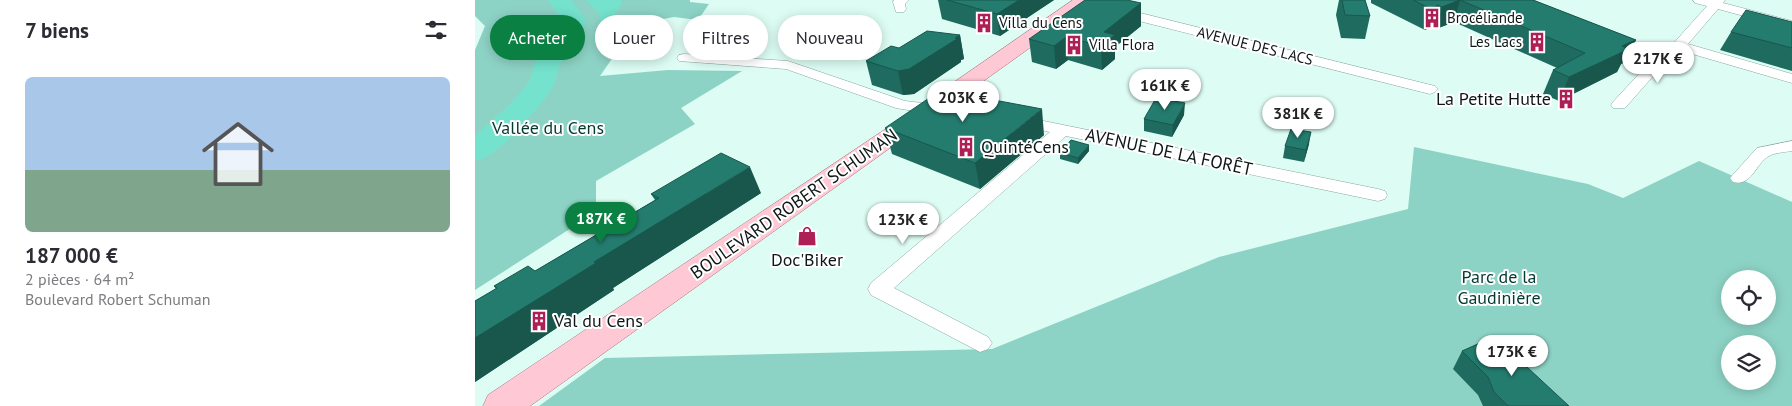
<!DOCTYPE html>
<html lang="fr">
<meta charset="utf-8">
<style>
body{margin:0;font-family:"PT Sans",sans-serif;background:#f2f2f3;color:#2b2b33;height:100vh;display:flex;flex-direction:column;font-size:19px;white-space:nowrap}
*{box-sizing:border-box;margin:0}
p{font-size:16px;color:#7c7c81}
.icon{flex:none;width:28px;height:28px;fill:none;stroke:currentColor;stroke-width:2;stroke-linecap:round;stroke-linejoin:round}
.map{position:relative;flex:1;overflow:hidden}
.drawer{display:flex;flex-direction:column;background:#fff;width:475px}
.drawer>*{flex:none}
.hud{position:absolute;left:15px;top:15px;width:475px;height:45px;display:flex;gap:10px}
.tools{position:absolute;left:1246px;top:270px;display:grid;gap:10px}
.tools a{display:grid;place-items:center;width:55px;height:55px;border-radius:50%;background:#fff;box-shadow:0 2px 12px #0003;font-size:25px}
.price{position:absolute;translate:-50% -42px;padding:0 11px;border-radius:18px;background:#fff;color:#222;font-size:16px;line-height:32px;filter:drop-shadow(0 1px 2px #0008)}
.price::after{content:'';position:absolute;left:50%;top:30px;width:15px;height:11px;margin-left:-8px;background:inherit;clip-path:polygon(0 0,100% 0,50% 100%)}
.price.current{background:#0b8043;color:#fff}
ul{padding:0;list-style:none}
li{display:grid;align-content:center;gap:10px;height:265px;padding:0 25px}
li span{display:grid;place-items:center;height:155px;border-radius:8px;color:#555}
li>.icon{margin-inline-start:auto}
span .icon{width:90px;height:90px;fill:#fffc;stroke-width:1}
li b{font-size:21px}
h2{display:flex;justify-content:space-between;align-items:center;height:60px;padding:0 25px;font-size:21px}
.pill{padding:0 18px;border-radius:22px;background:#fff;box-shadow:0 2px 12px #0003;font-size:18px;line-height:45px}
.pill.current{background:#0b8043;color:#fff}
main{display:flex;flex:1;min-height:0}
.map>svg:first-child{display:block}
.green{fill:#8dd3c5;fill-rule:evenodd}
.water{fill:#74e2cd}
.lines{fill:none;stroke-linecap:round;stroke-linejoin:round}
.river{fill:#74e2cd;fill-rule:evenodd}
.minor-casing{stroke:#88a69f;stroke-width:1}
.primary-casing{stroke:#aa737f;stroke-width:1}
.minor{fill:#fff;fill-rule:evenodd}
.primary{fill:#fec8d4;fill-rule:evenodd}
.wall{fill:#1f6b5f}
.shaded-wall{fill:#19574d}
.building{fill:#247c6e;stroke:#19574d}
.labels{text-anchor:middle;stroke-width:4;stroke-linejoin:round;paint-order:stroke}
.far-poi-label{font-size:15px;fill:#0d1816;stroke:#fff;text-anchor:start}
.far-street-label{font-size:15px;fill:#0d1816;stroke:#fff}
.poi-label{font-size:18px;fill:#0d1816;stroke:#fff;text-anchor:start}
.park-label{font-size:18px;fill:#023931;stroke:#fff}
.street-label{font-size:18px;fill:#0d1816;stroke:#fff}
</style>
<main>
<section class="drawer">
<h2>7 biens<svg class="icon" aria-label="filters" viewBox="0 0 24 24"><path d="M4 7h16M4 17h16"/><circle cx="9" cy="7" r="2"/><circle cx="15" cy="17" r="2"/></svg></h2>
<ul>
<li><span style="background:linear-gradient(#a9c7e8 60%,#7fa58c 0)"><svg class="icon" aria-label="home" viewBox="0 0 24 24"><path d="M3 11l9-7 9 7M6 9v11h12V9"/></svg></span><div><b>187 000 €</b><p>2 pièces · 64 m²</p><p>Boulevard Robert Schuman</p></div></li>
</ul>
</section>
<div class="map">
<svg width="1317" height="406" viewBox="0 0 1317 406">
<rect width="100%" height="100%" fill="#dcfcf4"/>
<path class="green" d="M0 0H215V2L234 4 223 20 199 17 161 24 125 76 193 70 267 71 206 108 220 124 121 181V212L0 290V50L10 26 0 16Z
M939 147 1113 184 1148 198 1224 161 1317 202V406H64L130 358 517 349 744 257 933 209ZM1255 279H1292V316H1255ZM1255 344H1292V381H1255Z"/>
<path class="water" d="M111 0H147C145 13 136 17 125 21L124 13Z"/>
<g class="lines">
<path class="river" d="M73 0H96L111 20C109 37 94 48 86 63 82 70 82 80 77 88 66 106 30 147 11 157 8 159 3 159 0 160V136L34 105 52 85 57 75 59 64 86 28 87 20Z"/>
<defs>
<path id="minor" d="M419 0H434L430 4 431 9 429 12H421L418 2Z
M1218 0H1250L1248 3 1317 21V29L1243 9 1213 44 1317 74V83L1207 51 1198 61 1188 65 1150 108H1138L1136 105 1138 102 1174 63 1128 40 1126 37 1128 34H1138L1184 57 1188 55 1232 6 1220 3Z
M641 7 960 86 963 89 960 92 955 94 636 14 635 11 636 8Z
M209 54 313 61 430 101 456 104 465 102 471 104 473 107 471 110 456 114 421 108 311 69 204 61 202 58 204 55Z
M544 116 903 189 910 191 912 195 910 199 903 201 591 136 419 288 513 337 517 343 513 349 505 352 396 295 393 289 396 283 575 132 538 124 536 121 538 118Z
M1317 141V151C1310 152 1299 153 1294 156 1280 164 1277 187 1258 182L1255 178 1282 148Z"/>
<path id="primary" d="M598 0H619L616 4 55 406H8L13 395 430 116Z"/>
</defs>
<use href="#minor" class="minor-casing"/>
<use href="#primary" class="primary-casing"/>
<use href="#minor" class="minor"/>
<use href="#primary" class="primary"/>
</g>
<path class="wall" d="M463 0H579L525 36 467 19Z
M864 0H890L895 16 890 39 866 38 861 15Z
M896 0H1058L1161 40 1150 62 1146 64 1142 72 1084 101 1068 94 1078 70 1082 68 979 22 961 29 956 27 950 30 896 3Z
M666 3V26L640 47V59L627 70 593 60 581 69 557 62 554 39Z
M1317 22V71L1245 50 1256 32Z
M485 35 489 59 486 60V62L439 94 428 95 397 85 391 61 424 48Z
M709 115 697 137 669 131V119Z
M410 128 569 135 505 189 417 154Z
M834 144 829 162 808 158 810 146Z
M614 151 603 164 585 159V153Z
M286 193 138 288 139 290 0 382V301L21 289 19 286 60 271 180 200 176 194Z
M1019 344 1094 406H1008L1003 395 978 369 987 351Z"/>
<path class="shaded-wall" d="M544 0H579L525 36 522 14Z
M985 0 979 22 961 29 967 7Z
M666 3V26L640 47V59L627 70 626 46 629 32Z
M963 5 956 27 950 30 956 9Z
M485 35 489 59 486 60V62L439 94 428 95 423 71Z
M591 37 593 60 581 69 579 46Z
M1161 40 1150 62 1146 64 1142 72 1084 101 1094 77 1147 46Z
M710 103 709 115 697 137 698 125Z
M567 109 569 135 505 189 500 163Z
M836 132 834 144 829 162 831 150Z
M614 145V151L603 164V158Z
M275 167 286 193 138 288 139 290 0 382V338L119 262Z"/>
<path class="building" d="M472 0H544L522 14Z
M610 0H652L666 3 629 32 640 35 626 46 591 37 579 46 554 39Z
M867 0H890L895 16 870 15Z
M938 0H1058L1161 40 1147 46 1154 49 1094 77 1078 70 1110 53 985 0 967 7 963 5 956 9Z
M1271 10 1317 22V48L1256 32Z
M452 31 485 35 480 38 482 39 434 69 423 71 391 61 416 46 424 48Z
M466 90 567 109 500 163 410 128Z
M681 98 710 103 698 125 669 119Z
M816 129 836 132 831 150 810 146Z
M596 140 614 145 603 158 585 153Z
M246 153 275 167 119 262 121 263 0 338V301L22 288 19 286 53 266 60 271 184 198 176 194Z
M1014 339 1019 344 1025 342 1094 406H1034L1032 405 1019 392 1013 377 987 351Z"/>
<defs>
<symbol id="building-bare" viewBox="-9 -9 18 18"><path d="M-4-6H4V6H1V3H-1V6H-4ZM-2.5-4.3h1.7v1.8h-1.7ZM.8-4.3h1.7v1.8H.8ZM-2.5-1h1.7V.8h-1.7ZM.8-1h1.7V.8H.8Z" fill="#ae1f55" stroke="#fff" stroke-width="2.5" paint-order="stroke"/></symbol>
<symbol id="shop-bare" viewBox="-9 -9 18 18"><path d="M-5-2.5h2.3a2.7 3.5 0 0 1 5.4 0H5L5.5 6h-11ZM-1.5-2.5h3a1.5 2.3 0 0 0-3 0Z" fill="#ae1f55" stroke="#fff" stroke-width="2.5" paint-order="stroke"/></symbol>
</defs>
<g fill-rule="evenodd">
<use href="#building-bare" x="943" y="4" width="28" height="28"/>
<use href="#building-bare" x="495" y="9" width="28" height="28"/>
<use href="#building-bare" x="1048" y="28" width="28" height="28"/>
<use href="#building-bare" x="585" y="31" width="28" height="28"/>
<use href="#building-bare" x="1077" y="85" width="28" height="28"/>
<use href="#building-bare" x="477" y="133" width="28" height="28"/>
<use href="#shop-bare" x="318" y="222" width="28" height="28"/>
<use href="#building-bare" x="50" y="307" width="28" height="28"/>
</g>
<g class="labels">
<g class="far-poi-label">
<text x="972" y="23">Brocéliande</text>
<text x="524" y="28">Villa du Cens</text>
<text x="1047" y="47" text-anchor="end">Les Lacs</text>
<text x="614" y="50">Villa Flora</text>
</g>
<g class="far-street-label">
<text transform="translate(780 46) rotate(14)" y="5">AVENUE DES LACS</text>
</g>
<g class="poi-label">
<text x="1076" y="105" text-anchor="end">La Petite Hutte</text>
<text x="506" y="153">QuintéCens</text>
<text x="332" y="266" text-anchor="middle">Doc'Biker</text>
<text x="79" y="327">Val du Cens</text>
</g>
<g class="park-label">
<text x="73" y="134">Vallée du Cens</text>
<text x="1024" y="283">Parc de la<tspan x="1024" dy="21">Gaudinière</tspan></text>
</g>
<g class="street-label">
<text transform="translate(694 152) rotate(12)" y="6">AVENUE DE LA FORÊT</text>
<text transform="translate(319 204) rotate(-35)" y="6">BOULEVARD ROBERT SCHUMAN</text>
</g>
</g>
</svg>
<div class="tools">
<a><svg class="icon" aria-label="locate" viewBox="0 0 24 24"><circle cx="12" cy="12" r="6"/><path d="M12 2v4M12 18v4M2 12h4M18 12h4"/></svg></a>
<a><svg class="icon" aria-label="layers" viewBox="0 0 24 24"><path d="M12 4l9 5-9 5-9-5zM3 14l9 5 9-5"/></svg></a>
</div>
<b class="price" style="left:1183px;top:84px">217K €</b>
<b class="price" style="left:690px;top:111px">161K €</b>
<b class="price" style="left:488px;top:123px">203K €</b>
<b class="price" style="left:823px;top:139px">381K €</b>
<b class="price current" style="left:126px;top:244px">187K €</b>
<b class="price" style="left:428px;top:245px">123K €</b>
<b class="price" style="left:1037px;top:377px">173K €</b>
<div class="hud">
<a class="pill current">Acheter</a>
<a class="pill">Louer</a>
<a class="pill">Filtres</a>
<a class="pill">Nouveau</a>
</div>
</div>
</main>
